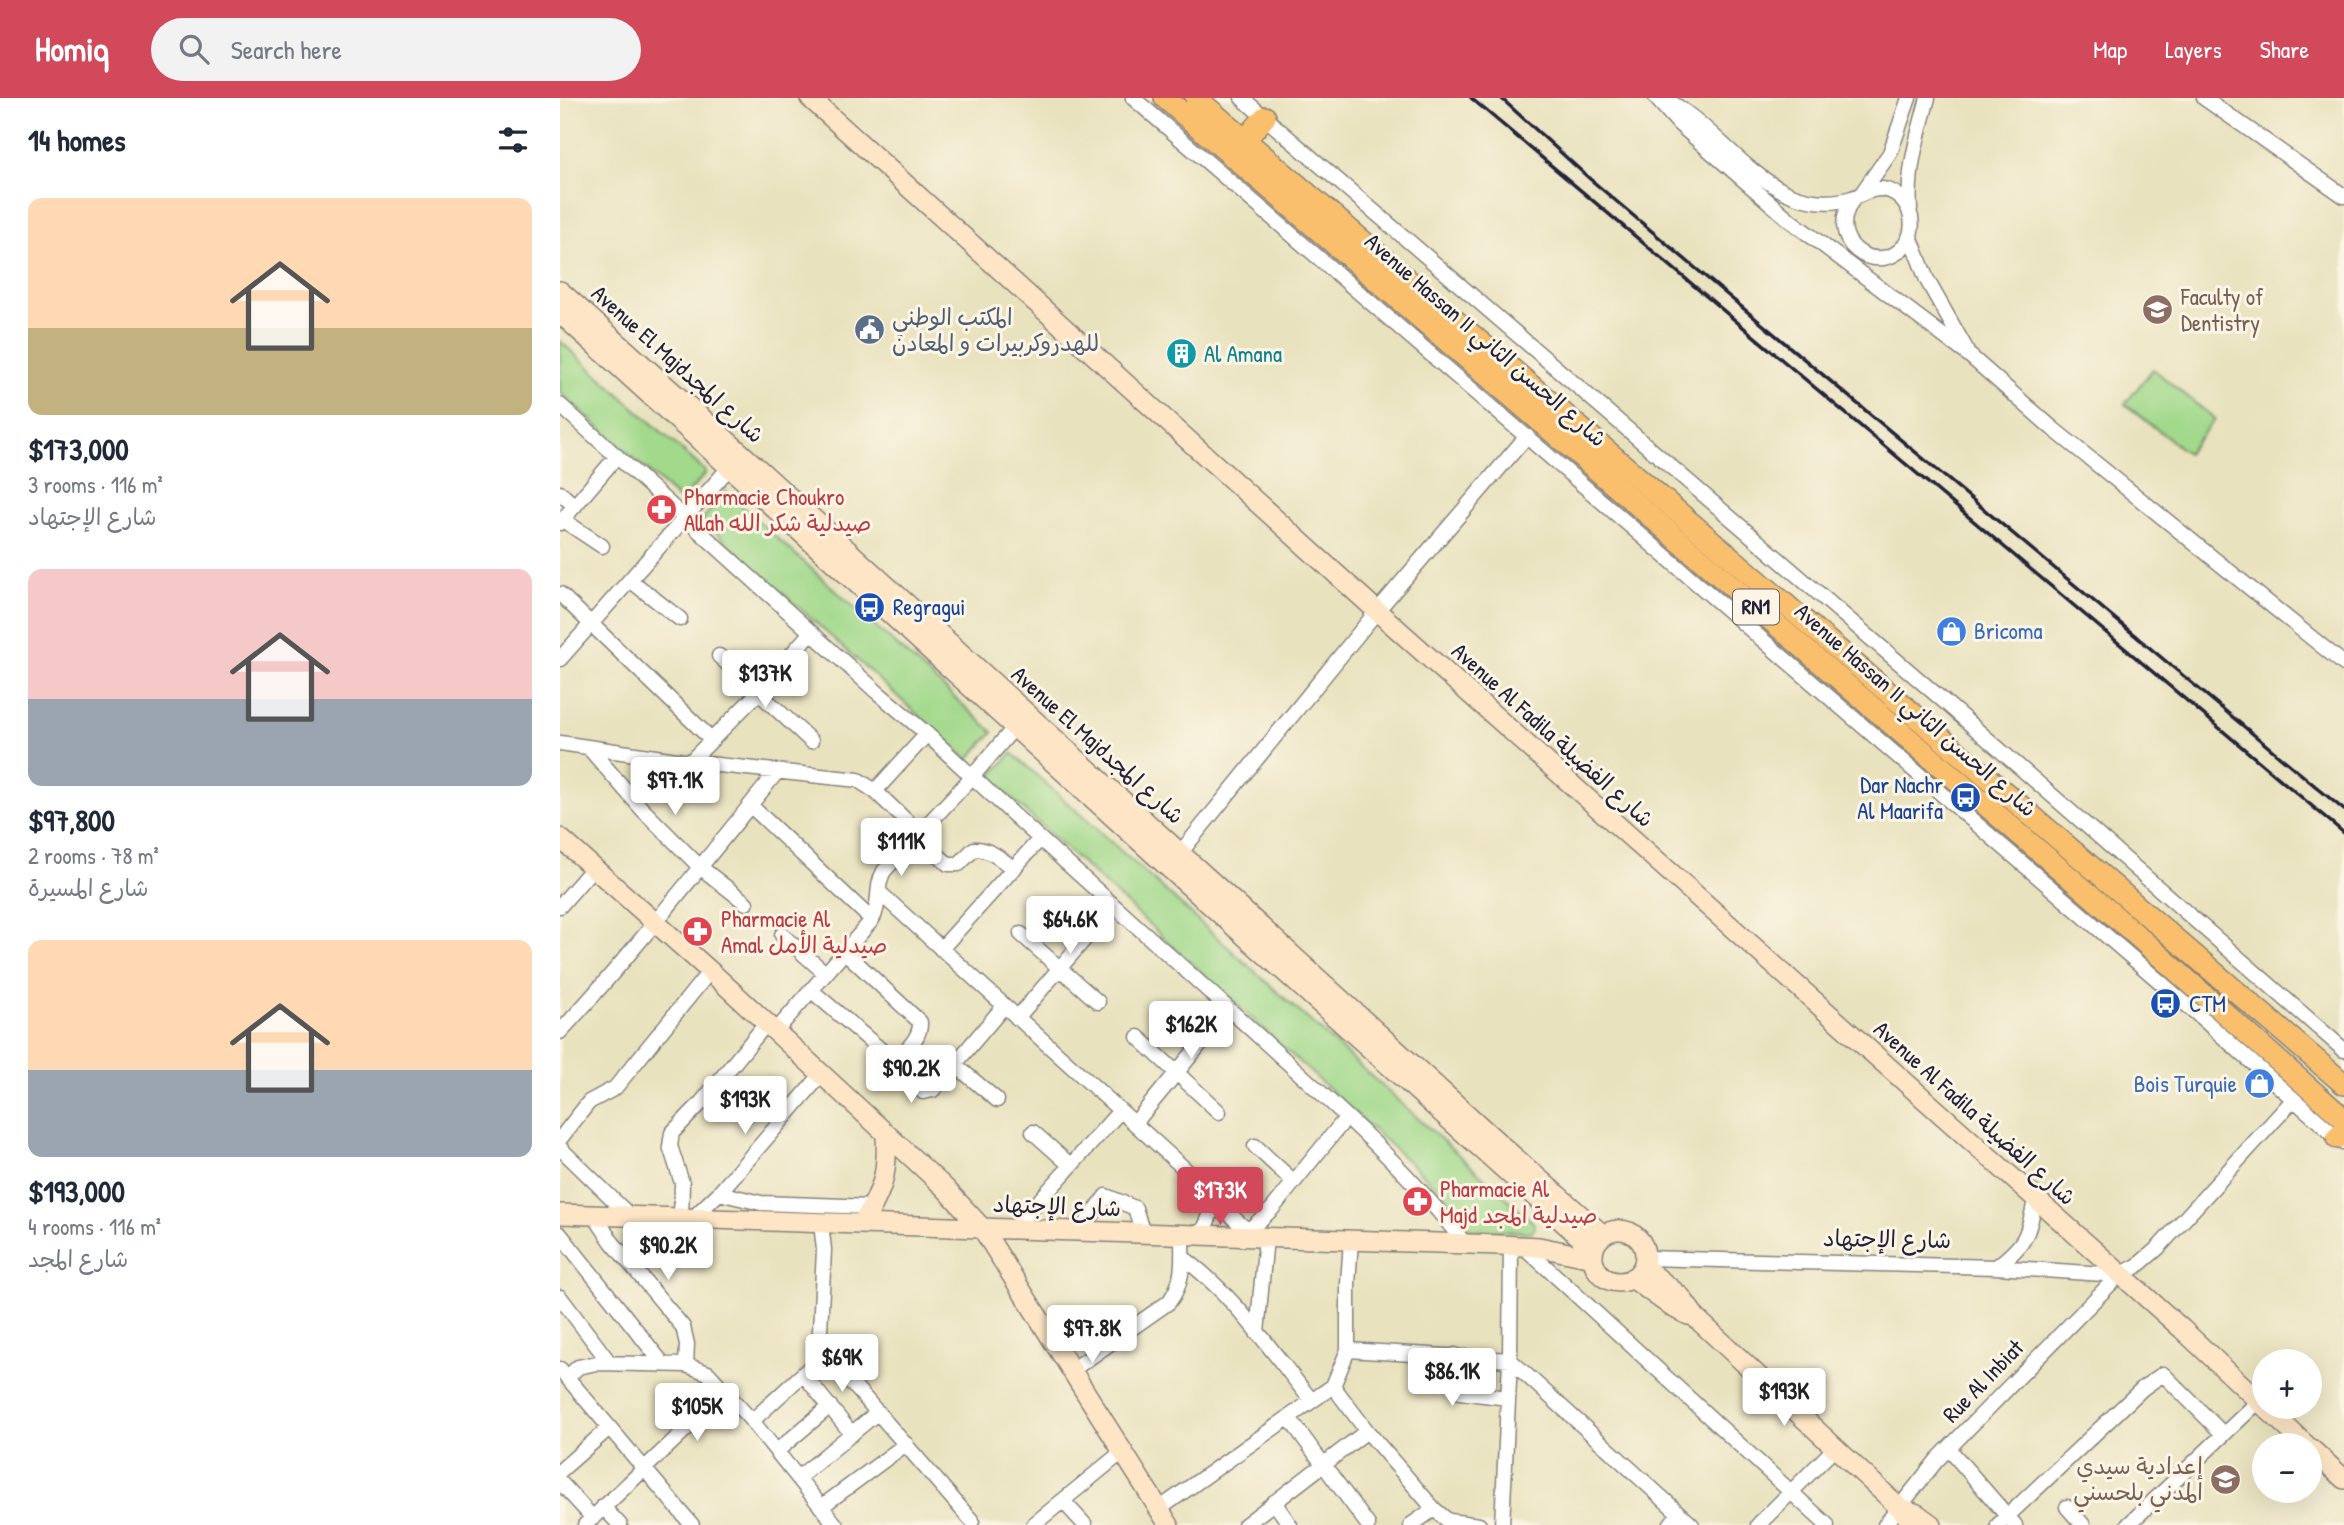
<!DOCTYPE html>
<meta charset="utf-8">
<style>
body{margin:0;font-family:"Patrick Hand","Playpen Sans Arabic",sans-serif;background:#f2f2f3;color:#1f2937;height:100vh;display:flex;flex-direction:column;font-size:26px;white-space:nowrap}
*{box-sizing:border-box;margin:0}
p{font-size:23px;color:#747a83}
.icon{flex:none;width:38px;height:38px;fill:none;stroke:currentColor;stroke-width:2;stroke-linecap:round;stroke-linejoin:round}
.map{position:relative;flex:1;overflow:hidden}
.panel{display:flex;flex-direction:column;background:#fff;width:560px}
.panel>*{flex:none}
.controls{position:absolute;left:1692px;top:1251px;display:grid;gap:14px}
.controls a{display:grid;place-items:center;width:70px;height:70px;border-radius:50%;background:#fff;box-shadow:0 7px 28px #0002;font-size:35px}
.price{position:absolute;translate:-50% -60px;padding:0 16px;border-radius:7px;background:#fff;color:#222;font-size:23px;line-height:46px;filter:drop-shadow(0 2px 4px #0008)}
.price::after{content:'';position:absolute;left:50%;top:42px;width:21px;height:16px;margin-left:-10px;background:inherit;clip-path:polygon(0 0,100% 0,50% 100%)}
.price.current{background:#d1495b;color:#fff}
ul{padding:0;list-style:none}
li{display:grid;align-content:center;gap:14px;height:371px;padding:0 28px}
li span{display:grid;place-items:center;height:217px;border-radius:14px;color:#555}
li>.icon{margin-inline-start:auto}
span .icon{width:126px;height:126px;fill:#fffc;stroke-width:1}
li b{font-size:30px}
h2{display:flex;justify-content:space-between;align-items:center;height:84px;padding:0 28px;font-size:30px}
header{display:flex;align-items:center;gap:42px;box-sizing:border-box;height:98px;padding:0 35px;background:#d1495b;color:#fff}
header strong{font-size:33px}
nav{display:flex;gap:38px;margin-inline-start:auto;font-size:24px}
.search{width:490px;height:63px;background:#f2f2f3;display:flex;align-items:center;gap:18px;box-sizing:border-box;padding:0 24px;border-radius:38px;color:#747a83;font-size:26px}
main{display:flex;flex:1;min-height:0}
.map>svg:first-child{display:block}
.green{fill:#a2d98b;stroke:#627e63;stroke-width:2}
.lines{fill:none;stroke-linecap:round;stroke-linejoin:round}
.street-casing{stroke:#86827c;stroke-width:17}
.secondary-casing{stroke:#86827c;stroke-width:22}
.primary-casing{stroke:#86827c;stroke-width:24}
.street{stroke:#fff;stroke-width:14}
.secondary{stroke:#fde5c5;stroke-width:19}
.primary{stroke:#f9bf6d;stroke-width:21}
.rail{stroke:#22223b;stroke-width:3.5}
.labels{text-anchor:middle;stroke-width:6;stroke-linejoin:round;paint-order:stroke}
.shield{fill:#fcf5e5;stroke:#63616e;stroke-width:2}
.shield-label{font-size:21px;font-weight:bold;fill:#22223b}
.education-label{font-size:23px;fill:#785e54;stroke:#fcf5e5;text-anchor:start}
.service-label{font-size:23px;fill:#4e5e75;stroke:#fcf5e5;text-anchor:start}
.street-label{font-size:23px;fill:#22223b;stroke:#fcf5e5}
.culture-label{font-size:23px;fill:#0d838f;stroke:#fcf5e5;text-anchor:start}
.health-label{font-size:23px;fill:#be3a42;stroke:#fcf5e5;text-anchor:start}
.transit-label{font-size:23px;fill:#164399;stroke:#fcf5e5;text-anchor:start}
.shop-label{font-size:23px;fill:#366cbe;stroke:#fcf5e5;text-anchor:start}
</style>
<header>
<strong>Homiq</strong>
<div class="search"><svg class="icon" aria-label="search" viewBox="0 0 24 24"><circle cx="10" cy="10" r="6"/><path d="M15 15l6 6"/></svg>Search here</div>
<nav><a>Map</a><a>Layers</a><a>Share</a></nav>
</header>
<main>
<section class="panel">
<h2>14 homes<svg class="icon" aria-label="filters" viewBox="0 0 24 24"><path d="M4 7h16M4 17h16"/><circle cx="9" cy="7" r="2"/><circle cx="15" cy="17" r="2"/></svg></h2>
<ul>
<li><span style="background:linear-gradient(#ffd9b3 60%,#c2b280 0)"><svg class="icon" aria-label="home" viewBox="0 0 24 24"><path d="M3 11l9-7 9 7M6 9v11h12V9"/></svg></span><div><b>$173,000</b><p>3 rooms · 116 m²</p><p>شارع الإجتهاد</p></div></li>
<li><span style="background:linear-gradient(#f6c9c9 60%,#9aa5b1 0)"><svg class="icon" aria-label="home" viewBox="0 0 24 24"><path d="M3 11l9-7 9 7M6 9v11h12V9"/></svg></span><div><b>$97,800</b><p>2 rooms · 78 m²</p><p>شارع المسيرة</p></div></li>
<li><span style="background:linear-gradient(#ffd9b3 60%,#9aa5b1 0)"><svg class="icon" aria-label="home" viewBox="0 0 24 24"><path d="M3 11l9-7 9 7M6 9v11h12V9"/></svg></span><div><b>$193,000</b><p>4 rooms · 116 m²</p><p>شارع المجد</p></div></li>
</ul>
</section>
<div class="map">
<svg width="1784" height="1427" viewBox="0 0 1784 1427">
<rect width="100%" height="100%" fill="#fcf5e5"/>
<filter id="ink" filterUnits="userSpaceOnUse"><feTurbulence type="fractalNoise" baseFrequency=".0143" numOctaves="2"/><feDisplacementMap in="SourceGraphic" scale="14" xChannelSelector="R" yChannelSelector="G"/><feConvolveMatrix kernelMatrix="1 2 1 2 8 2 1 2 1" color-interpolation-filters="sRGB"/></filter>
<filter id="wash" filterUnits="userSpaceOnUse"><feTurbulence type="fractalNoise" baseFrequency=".00686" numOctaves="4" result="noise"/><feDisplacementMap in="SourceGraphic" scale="28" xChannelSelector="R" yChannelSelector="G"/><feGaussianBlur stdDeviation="1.57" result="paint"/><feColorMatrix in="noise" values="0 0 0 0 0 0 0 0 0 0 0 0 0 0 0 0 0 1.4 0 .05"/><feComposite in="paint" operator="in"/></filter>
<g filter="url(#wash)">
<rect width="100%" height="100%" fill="#e9e2be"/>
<path class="green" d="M0 243 145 373V376L121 403 0 294Z
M1593 271 1655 321 1627 355 1565 306Z
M166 394 433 634 408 662 142 422Z
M452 655 972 1123 975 1129 972 1134 913 1132 905 1127 888 1100 429 680Z"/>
</g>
<g filter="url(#ink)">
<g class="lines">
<defs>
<path id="street" d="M573 0 1635 914 1782 1044
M682 0 1386 605 1784 952
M1096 0 1118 25 1231 123 1410 258 1492 330 1784 566
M1103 0C1149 24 1179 71 1225 94 1245 104 1270 107 1292 100 1303 97 1309 90 1322 91 1348 94 1361 127 1344 148 1316 181 1262 142 1294 100
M1644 0 1784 98
M1302 95 1330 55 1349 0
M1350 111C1347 72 1358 37 1368 0
M1350 138 1367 182 1406 251
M0 307 317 594 367 636C477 741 591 840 704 943 774 1007 847 1070 905 1146
M0 395 15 408
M3 422 42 448
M0 425 57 358
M70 482 120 521
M0 496 152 642
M159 558 251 643
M0 561 176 362
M0 645 130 664 298 682 315 693 359 735 374 754 388 766H399L414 751C429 750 442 762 454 771
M28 649 82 711 140 769 186 805
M130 664 198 595 251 534
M315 693 367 636
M190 707 312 822
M616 760 817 513 967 338
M320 795 648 1092 656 1104 641 1138
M0 808 33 770
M461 836 538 904
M222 837 265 875
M381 851 480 741
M285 854 360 924C361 940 346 952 335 964
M252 893 335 964 363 994 373 992 444 908
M457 920 553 808
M0 934C77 851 146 761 217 674
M215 934 312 822C321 807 315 788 324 773L412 679 459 624
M578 939 659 1014
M394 966 437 1002
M575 1025 669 911
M473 1034 510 1067
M0 1041 29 1004 55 990 150 873
M695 1048 734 1084
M0 1050 70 1118
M159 1095 201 1105 312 1109
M656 1104 688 1133 690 1140
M34 1117 52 1144 123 1229 127 1246 126 1267
M121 1120 122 1085 110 1048 112 1035 141 1005 206 926
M133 1120 159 1095 261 977
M454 1131 560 1013
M688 1133 712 1111 786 1020
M523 1134 528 1123 546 1098 575 1110 583 1136
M0 1136 103 1266
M963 1148 1267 1427
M622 1159C675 1197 711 1253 752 1303
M1085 1160 1436 1169 1559 1177 1577 1168 1598 1150 1733 1002
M1436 1169C1466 1146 1468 1138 1475 1102
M0 1199 49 1264
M697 1235 706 1140
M788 1252 950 1262 1132 1427
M259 1253 298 1292 412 1423
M895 1257 896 1288 900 1294 948 1300
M0 1271 132 1427
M512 1272 609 1204C625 1182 622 1164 622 1138
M244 1277 292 1336
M8 1279 18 1269 37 1265 126 1267 148 1275 192 1323 276 1427
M773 1288 807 1333 874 1411 893 1427
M729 1320 808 1427
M192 1323 255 1265 259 1253 264 1152 261 1125
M1389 1351 1455 1427
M217 1353 270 1308
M0 1373 49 1330
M238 1380 318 1314
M0 1384 33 1420
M503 1403 525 1427
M714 1404 730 1427
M43 1409 60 1427
M261 1409 346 1346
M1507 1409 1523 1427
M599 1411 773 1288 788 1252V1186L791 1142
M890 1423 919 1427
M25 1427 165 1294
M473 1427 562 1354
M685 1427 807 1333
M851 1427 874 1411
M942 1427 950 1262 951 1147
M1110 1427 1119 1415
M1198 1427 1275 1350
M1325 1427 1377 1362 1559 1177
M1438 1427 1583 1290 1603 1276 1663 1336
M1568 1427 1699 1303"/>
<path id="secondary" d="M250 0 817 513 1622 1231 1704 1308
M0 193 182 356 944 1050 1043 1137
M0 215 608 769 1033 1151
M0 740 150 873 385 1090 422 1130 609 1427
M0 1116 939 1147 979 1149 1033 1160
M302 1126C323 1092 328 1076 326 1036
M1033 1158a26 26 0 1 1 52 0a26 26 0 1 1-52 0Z
M1083 1168 1121 1199 1136 1220 1340 1410 1354 1427
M1072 1180 1112 1209 1128 1217
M1705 1309 1747 1348
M1750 1350 1784 1381
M1343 1411 1357 1416 1372 1427"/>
<path id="primary" d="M605 0 1565 827 1784 1021
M636 0 1784 986
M685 42 705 19
M1777 1040 1784 1032"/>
</defs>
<use href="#street" class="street-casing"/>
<use href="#secondary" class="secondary-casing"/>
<use href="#primary" class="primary-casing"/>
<use href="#street" class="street"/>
<use href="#secondary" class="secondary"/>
<use href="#primary" class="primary"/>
<path class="rail" d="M911 0 1784 735
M941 0 1030 81 1159 190 1784 712"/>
</g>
</g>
<defs>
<symbol id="university-disc" viewBox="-11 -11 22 22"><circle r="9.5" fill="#8d6e63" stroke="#fcf5e5"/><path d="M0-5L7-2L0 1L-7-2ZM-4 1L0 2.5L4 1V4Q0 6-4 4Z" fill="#fff"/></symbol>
<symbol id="civic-disc" viewBox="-11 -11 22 22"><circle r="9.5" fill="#5c6f8a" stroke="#fcf5e5"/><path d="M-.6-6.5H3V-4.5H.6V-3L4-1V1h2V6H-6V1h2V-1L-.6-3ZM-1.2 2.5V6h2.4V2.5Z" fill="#fff"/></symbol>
<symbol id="building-disc" viewBox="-11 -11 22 22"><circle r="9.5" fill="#0f9aa8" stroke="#fcf5e5"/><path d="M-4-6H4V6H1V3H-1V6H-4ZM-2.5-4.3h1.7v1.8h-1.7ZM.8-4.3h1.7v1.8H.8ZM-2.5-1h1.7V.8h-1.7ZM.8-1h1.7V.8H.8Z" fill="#fff"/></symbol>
<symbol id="pharmacy-disc" viewBox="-11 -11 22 22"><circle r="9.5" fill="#e0444e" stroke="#fcf5e5"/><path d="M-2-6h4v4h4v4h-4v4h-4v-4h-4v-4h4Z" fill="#fff"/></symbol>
<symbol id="bus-disc" viewBox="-11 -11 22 22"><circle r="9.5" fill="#1a4fb4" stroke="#fcf5e5"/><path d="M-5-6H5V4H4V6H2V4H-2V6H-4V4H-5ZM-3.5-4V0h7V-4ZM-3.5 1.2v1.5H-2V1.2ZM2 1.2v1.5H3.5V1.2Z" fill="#fff"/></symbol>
<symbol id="shop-disc" viewBox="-11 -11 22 22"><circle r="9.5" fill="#3f7fe0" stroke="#fcf5e5"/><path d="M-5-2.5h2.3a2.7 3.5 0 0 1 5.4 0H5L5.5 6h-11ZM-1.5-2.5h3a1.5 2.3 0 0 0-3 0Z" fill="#fff"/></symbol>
<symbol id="school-disc" viewBox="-11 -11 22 22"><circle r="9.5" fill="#8d6e63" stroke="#fcf5e5"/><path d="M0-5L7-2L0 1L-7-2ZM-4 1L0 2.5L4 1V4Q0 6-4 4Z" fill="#fff"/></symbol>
</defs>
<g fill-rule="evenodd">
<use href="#university-disc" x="1580" y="194" width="35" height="35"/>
<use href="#civic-disc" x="292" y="214" width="35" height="35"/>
<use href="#building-disc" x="604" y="238" width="35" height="35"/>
<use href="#pharmacy-disc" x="84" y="394" width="35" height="35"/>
<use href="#bus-disc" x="292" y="492" width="35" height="35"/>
<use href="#shop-disc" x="1374" y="516" width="35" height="35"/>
<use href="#bus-disc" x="1388" y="682" width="35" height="35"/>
<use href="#pharmacy-disc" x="120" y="816" width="35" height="35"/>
<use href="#bus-disc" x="1588" y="888" width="35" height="35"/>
<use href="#shop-disc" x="1682" y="968" width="35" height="35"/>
<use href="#pharmacy-disc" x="840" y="1086" width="35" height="35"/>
<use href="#school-disc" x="1648" y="1364" width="35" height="35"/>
</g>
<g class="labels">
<rect class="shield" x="1173" y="491.5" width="46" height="35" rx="5"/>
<g class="shield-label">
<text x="1196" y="516">RN1</text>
</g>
<g class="education-label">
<text x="1621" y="207">Faculty of<tspan x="1621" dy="26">Dentistry</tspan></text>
<text x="1643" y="1376" text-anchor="end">إعدادية سيدي<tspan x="1643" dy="26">المدني بلحسني</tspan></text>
</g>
<g class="service-label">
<text x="332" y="227">المكتب الوطني<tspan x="332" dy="26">للهدروكربيرات و المعادن</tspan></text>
</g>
<g class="street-label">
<text transform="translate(926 242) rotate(41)" y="8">Avenue Hassan II شارع الحسن الثاني</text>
<text transform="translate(118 266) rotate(42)" y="8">Avenue El Majdشارع المجد</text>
<text transform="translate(1356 612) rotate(41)" y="8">Avenue Hassan II شارع الحسن الثاني</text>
<text transform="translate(993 637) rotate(42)" y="8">Avenue Al Fadila شارع الفضيلة</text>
<text transform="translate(538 647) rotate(42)" y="8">Avenue El Majdشارع المجد</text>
<text transform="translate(1415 1015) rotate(42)" y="8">Avenue Al Fadila شارع الفضيلة</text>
<text transform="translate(497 1108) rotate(2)" y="8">شارع الإجتهاد</text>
<text transform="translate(1327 1141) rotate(1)" y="8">شارع الإجتهاد</text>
<text transform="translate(1423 1283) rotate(-46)" y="8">Rue Al Inbiat</text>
</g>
<g class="culture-label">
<text x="644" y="264">Al Amana</text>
</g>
<g class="health-label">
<text x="124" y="407">Pharmacie Choukro<tspan x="124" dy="26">Allah صيدلية شكر الله</tspan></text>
<text x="161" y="829">Pharmacie Al<tspan x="161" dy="26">Amal صيدلية الأمل</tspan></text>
<text x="880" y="1099">Pharmacie Al<tspan x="880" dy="26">Majd صيدلية المجد</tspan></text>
</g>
<g class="transit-label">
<text x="333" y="517">Regragui</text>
<text x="1383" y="695" text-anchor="end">Dar Nachr<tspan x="1383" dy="26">Al Maarifa</tspan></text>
<text x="1629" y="914">CTM</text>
</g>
<g class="shop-label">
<text x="1414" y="541">Bricoma</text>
<text x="1677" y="994" text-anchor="end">Bois Turquie</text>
</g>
</g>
</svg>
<div class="controls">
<a>+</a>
<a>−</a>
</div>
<b class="price" style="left:205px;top:612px">$137K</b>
<b class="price" style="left:115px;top:719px">$97.1K</b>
<b class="price" style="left:341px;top:780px">$111K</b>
<b class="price" style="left:510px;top:858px">$64.6K</b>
<b class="price" style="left:631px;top:963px">$162K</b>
<b class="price" style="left:351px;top:1007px">$90.2K</b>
<b class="price" style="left:185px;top:1038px">$193K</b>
<b class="price current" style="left:660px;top:1129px">$173K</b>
<b class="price" style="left:108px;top:1184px">$90.2K</b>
<b class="price" style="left:532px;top:1267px">$97.8K</b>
<b class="price" style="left:282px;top:1296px">$69K</b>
<b class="price" style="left:892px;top:1310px">$86.1K</b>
<b class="price" style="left:1224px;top:1330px">$193K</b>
<b class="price" style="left:137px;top:1345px">$105K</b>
</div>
</main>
